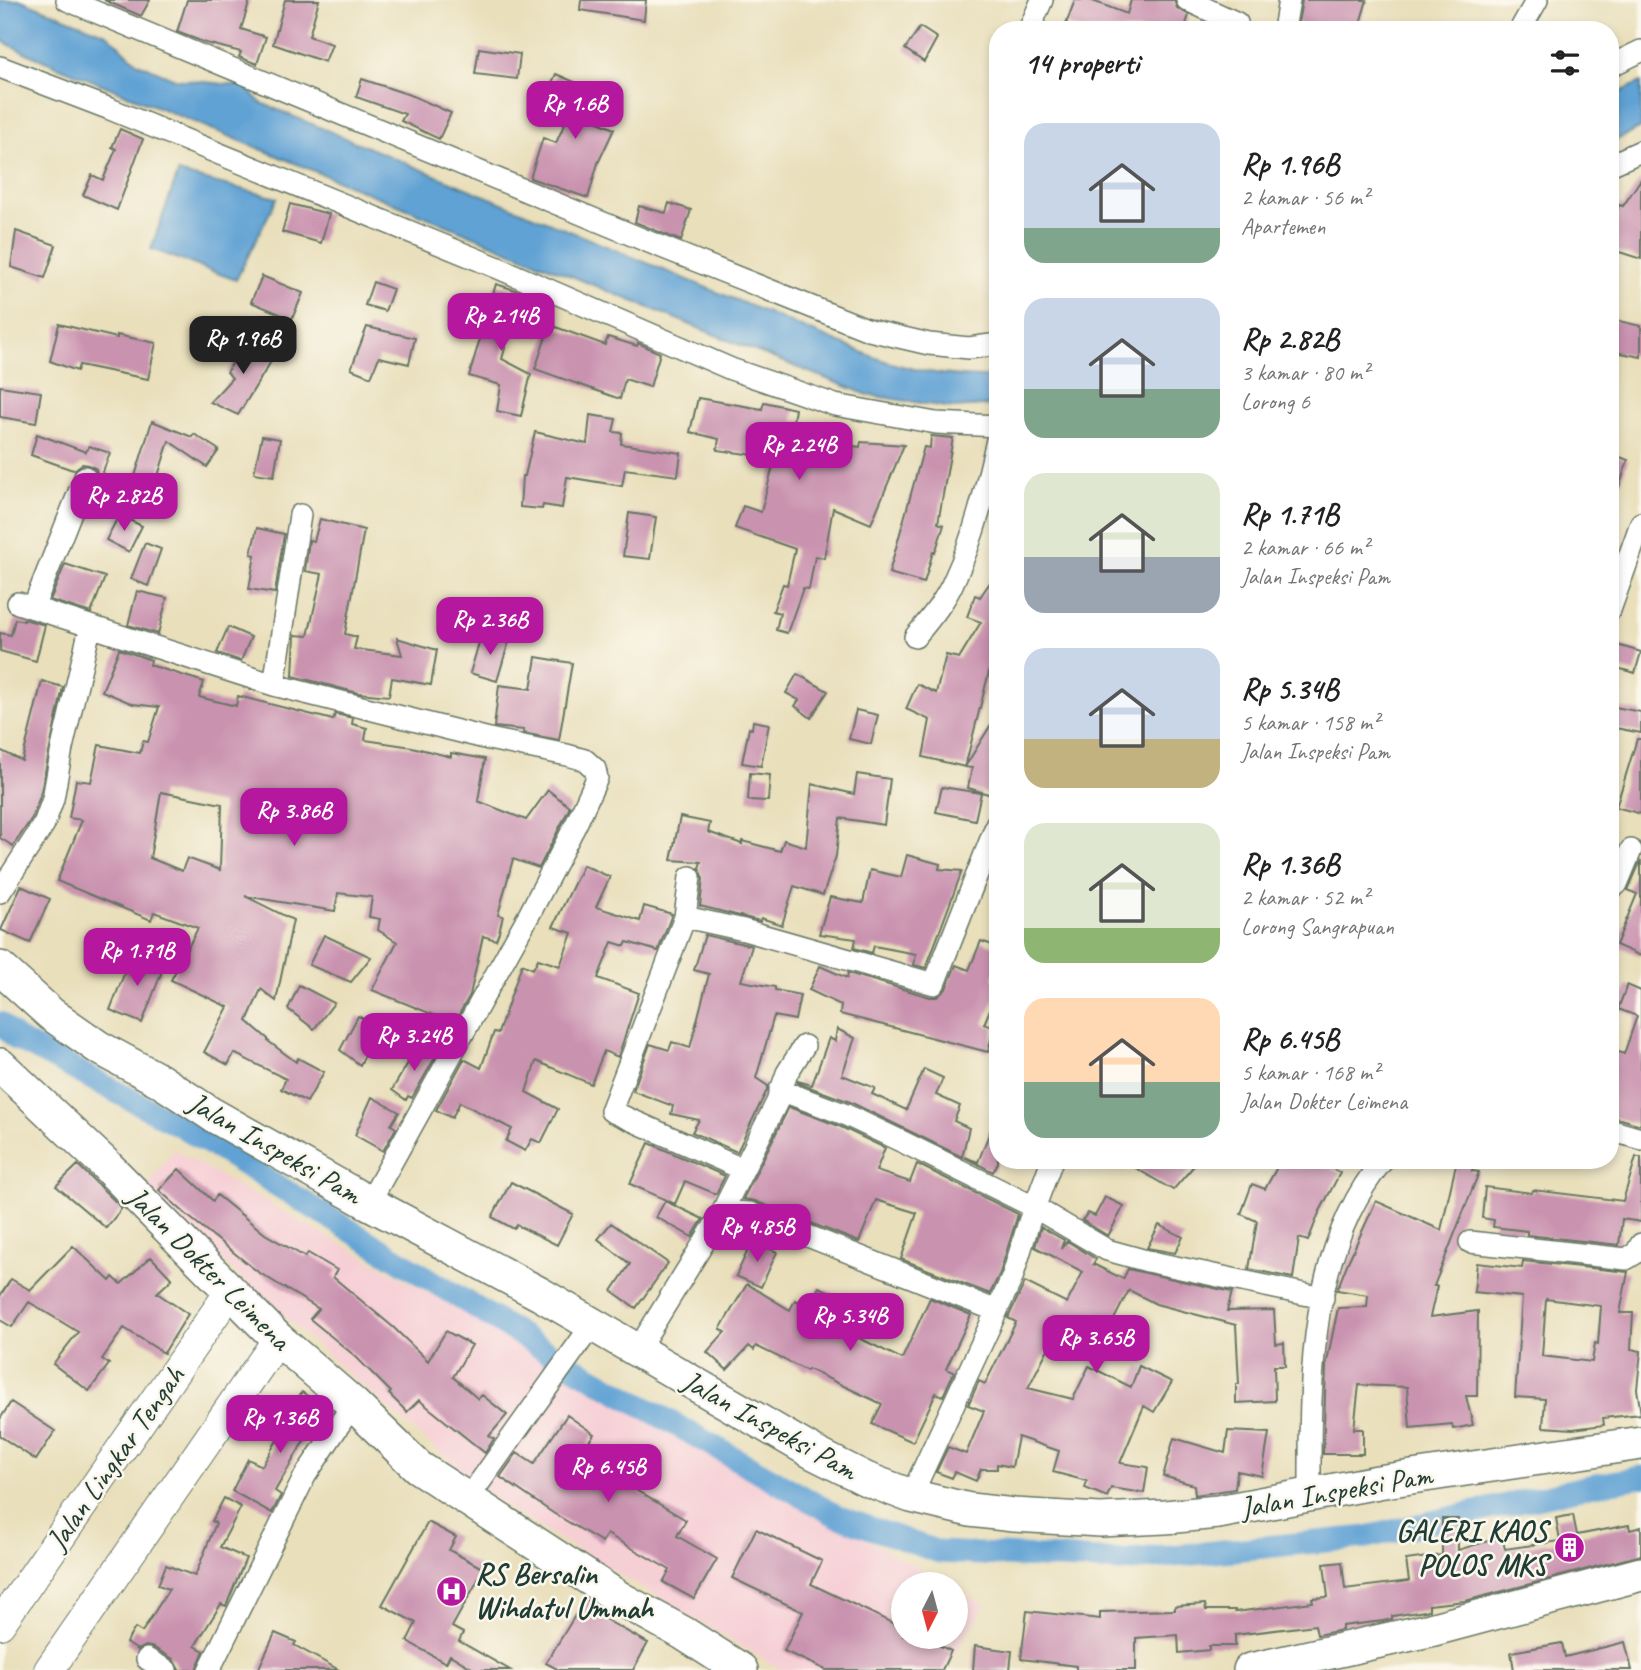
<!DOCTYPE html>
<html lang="id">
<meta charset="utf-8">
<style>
body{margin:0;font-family:Caveat,sans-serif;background:#f2f2f2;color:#222;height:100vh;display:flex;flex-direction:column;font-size:26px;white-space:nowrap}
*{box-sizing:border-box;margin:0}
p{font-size:23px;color:#767676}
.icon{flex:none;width:38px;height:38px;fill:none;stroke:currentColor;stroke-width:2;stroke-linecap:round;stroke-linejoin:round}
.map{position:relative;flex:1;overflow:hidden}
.details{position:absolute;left:989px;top:21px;width:630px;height:1148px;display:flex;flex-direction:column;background:#fff;border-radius:28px;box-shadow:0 4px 10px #0003}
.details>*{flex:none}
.needle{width:46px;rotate:186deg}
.tools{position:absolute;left:891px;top:1572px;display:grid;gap:14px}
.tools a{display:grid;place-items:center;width:77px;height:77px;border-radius:50%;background:#fff;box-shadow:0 4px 10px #0003;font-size:35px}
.price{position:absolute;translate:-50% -60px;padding:0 16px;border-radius:14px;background:#b5179e;color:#fff;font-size:23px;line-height:46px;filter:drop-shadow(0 2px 4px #0008)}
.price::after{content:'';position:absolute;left:50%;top:42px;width:21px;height:16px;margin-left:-10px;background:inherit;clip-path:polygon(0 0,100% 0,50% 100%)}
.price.selected{background:#222;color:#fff}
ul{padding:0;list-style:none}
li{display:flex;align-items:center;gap:21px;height:175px;padding:0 35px}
li span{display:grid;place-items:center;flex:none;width:196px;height:140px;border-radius:21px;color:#555}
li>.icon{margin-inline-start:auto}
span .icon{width:84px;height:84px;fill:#fffc;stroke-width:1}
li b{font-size:30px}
h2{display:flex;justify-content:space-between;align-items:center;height:84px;padding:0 35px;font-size:30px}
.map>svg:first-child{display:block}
.built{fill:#f6cfd5}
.water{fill:#61a2d4;stroke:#407084;stroke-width:2}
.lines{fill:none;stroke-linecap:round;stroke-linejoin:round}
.canal{stroke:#61a2d4;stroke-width:23}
.building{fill:#c992af;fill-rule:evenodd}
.minor-casing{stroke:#667663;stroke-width:24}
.secondary-casing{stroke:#667663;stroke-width:32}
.primary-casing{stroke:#667663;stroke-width:36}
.minor{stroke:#fff;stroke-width:21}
.secondary{stroke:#fff;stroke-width:30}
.primary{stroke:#fff;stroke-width:33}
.labels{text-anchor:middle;stroke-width:5;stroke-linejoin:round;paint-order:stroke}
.street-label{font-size:30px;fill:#1f3d34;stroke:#fbf7ec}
.poi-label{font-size:30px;font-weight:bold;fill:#1f3d34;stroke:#fbf7ec;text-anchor:end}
</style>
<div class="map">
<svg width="1641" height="1670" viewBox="0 0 1641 1670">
<rect width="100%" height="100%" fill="#fbf7ec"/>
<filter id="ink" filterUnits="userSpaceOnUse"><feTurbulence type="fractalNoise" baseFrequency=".0143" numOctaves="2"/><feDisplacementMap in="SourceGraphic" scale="14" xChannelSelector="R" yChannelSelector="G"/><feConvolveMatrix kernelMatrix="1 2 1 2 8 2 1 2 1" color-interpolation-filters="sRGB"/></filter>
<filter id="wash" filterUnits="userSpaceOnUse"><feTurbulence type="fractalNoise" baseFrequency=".00686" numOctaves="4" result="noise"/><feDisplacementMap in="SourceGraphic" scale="28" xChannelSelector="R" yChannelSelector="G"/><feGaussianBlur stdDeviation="1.57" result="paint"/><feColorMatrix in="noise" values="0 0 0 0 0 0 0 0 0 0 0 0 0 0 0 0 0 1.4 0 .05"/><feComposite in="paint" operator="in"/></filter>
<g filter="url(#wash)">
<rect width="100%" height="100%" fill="#e9dfbb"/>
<path class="built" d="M174 1150 946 1584H903V1636H956V1589L985 1606 944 1670H782L502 1505 371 1394 144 1191Z"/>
<path class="water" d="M0 0H21L107 34 138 63 175 79 244 86 261 103 876 358C915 372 956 378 997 377V405L953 408 868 395 745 347 35 57 0 40Z
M1641 82V128L1610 143V97Z
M178 173 277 198 236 280 151 249Z"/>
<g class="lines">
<path class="canal" d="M0 1023 17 1039 179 1125 556 1357 837 1516 939 1552 1121 1561 1367 1537 1589 1486 1641 1477"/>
</g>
<g id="blocks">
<path class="building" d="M104 0H150L141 16Z
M187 0H250L241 29 266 37 257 64 239 57 241 52 206 43 177 32Z
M285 0H319L309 36 332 44 325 62 273 44Z
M581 0H646L644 20 580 10Z
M1075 0H1090L1127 14 1131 0H1174L1177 8 1189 15 1184 30H1082L1066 24Z
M1302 0H1367L1358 30H1345L1327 25 1326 30H1297Z
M920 27 937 38 924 62 905 49Z
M479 48 520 54 517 79 475 74Z
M556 74 609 97 598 122 614 129 598 163 588 198 530 178 543 138 556 143 574 103 548 91Z
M362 79 413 96 451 113 439 139 401 121 405 114 356 97Z
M120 129 143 139 117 210 83 195 92 175 103 180 116 149 112 147Z
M1641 179V259L1610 249V233L1619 205 1623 206Z
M669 203 691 210 681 241 635 222 639 206 666 213Z
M290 204 329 214 321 243 282 232Z
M16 231 56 245 45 278 11 267Z
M262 276 303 293 292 319 251 302Z
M373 282 393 289 385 311 365 305Z
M496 284 521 292 502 359 531 374 521 416 497 411 501 385 469 376Z
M1610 319 1641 326V357L1610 351Z
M59 324 117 338V335L156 343 148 379 79 365 77 371 50 361Z
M550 325 605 345 608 337 637 346 638 343 660 353 650 387 625 379 620 399 535 369Z
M367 327 415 338 409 364 379 357 371 377 351 369Z
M238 338 275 355 238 415 210 402 232 378 227 372 237 356 233 354Z
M0 386 41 392 36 423 0 417Z
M698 398 762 409 764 402 795 409 793 421 823 425 821 442 860 447 861 442 904 445 871 524 833 508 824 558 815 556 809 589 803 588 787 633 776 630 780 613 773 611 783 584 787 585 795 549 735 528 743 506 761 512 775 458 717 450 719 439 690 432Z
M590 415 616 419 613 432 622 433 621 444 681 453 678 476 625 469 622 486 567 477 562 508 543 505 542 509 520 507 522 476H525L535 432 587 444Z
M152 421 192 437 194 434 219 450 207 467 169 441 152 495 131 489Z
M37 434 86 452 89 446 110 453 100 479 98 478 96 469 89 465 82 464 74 470 70 469 31 455Z
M262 436 280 439 274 476 254 473Z
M931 436 953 438 938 523 944 525 935 553 933 552 924 583 889 573 924 447 930 448Z
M1610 453 1628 460 1613 505H1610Z
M629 513 656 517 650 559 623 556Z
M119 515 142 526 129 552 106 540Z
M320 519 364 530 345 634 357 637 354 649 402 655 397 638 437 650 431 685 392 678 389 696 358 693 293 676 295 635 308 636 322 574 305 571 309 540 314 541Z
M257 528 284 534 275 593 249 589 255 555 251 554Z
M145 543 161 549 148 586 131 579Z
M65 564 105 577 91 613 50 600Z
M998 571V648L993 656 965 767 923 757 930 720 906 709 917 684 936 693 946 655 959 658 981 622 967 617 975 595 980 597Z
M137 591 167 598 158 634 128 625Z
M15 619 24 621V619L45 625 36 661 0 651V633L11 635Z
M228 627 251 637 241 661 217 653Z
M482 633 509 641 497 681 470 673Z
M1610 643 1641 652 1635 673 1610 666Z
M119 649 151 660 150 665 204 682 199 697 236 706 238 696 333 720 335 714 353 718 352 724 367 728 365 740 412 747 451 757V753L485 759 478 801 526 820 548 790 570 807 539 868 513 859 498 915 503 916 499 932 496 940 483 936 470 995 454 1023 372 990 397 942 378 930 380 919 369 917 372 897 338 893 335 911 245 896 293 920 276 1001 261 989 247 1021 268 1039V1041L296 1062 298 1058 324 1072 307 1102 281 1089 286 1079 234 1053 228 1065 204 1052 228 1007 171 980 198 928 154 912 151 920 57 881 82 820 69 818 76 780 91 782 99 745 140 753 143 741 148 742 159 707 133 704 102 691ZM161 792 222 804 220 870 187 858 182 871 150 858Z
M536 657 572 663 559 740 523 733 524 730 494 727 499 685 531 689Z
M797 674 828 691 811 718 795 706 799 700 786 693Z
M42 681 63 687 40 796 32 818 13 846 0 838V750L22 761Z
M1610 706 1641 712V733L1610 727Z
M856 710 878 715 871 744 849 739Z
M998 713V797L968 788 972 768 965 767Z
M753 721 769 724 761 766 742 763 749 728 752 729Z
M1637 739H1641V814L1616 807Z
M750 773 770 775 768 801 748 800Z
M857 774 890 779 884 825 840 818 836 856 823 895 794 886 782 925 761 918 760 921 700 906 703 879 699 868 701 862 671 860 680 817 710 823 708 832 742 844V841L780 851 784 840 806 847 812 784 854 794Z
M942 787 981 793 975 820 936 812Z
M907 855 940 864 939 869 962 871 926 968 914 965 916 954 874 946 872 953 854 948 856 939 819 934 830 897 863 903 870 870 901 877Z
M1641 860V956L1616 945 1637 894 1628 890Z
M583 865 610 877 596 907 640 921 644 906 672 914 658 951 627 942 625 946 612 942 598 978 639 993 618 1057 604 1051 591 1084 536 1061 526 1092 558 1109 541 1143 532 1139 525 1151 506 1141 512 1129 460 1102 452 1118 436 1110 464 1059 481 1068 494 1032 498 1033 522 964 533 969 538 959 560 966 572 933 553 927Z
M21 886 50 899 30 943 1 930Z
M324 935 371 957 351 982 309 965Z
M705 935 752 946 741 981 775 987V990L800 995 795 1020 774 1016 756 1078 768 1086 767 1090 737 1152 692 1132 699 1120 671 1114 673 1106 633 1091 650 1044 669 1050 672 1042 690 1048 709 974 694 970Z
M981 941 998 947V965L992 979 998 981V990L984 1024 994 1027 988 1052 840 1014 841 1005 809 990 820 966 847 978 848 973 930 997H937L946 989 956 965 969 970Z
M136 951 162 971 142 1023 110 1010 130 959Z
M299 985 334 1003 314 1029 288 1009Z
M1627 985 1641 991V1125L1610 1116V1049L1624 1054 1637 1016 1618 1009Z
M358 1016 379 1027 360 1065 340 1050Z
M837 1029 855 1038 842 1075 875 1088 872 1094 906 1110 924 1069 943 1078 936 1095 960 1106 954 1121 969 1128 962 1157 850 1102 798 1083V1081L812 1085 829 1038 835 1041Z
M418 1046 436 1056 412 1098 408 1096 406 1100 392 1090Z
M372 1097 399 1112 391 1125 396 1128 383 1151 355 1135Z
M789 1107 839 1126 885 1148 876 1171 910 1182 917 1164 1018 1214 1000 1273 990 1294 901 1259 917 1213 876 1200 859 1242 755 1201 743 1199Z
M997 1114 998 1163 993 1172 964 1157 978 1162Z
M649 1143 725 1176 716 1194 685 1181 675 1204 630 1184Z
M1636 1157H1641V1222L1622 1219 1619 1245 1527 1235V1231L1493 1227 1494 1220 1482 1218 1485 1187 1532 1193 1533 1190 1623 1201Z
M1122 1160H1199L1173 1190Z
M1281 1160H1317L1340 1173 1319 1213 1308 1241 1299 1238 1293 1278 1249 1269 1257 1221 1241 1214 1252 1184 1265 1189Z
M1457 1160H1474L1472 1171 1479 1172 1434 1286H1437L1430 1317 1478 1311 1477 1396H1466L1473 1425 1453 1429 1452 1424 1410 1428 1407 1387 1359 1385 1354 1429H1363V1454H1323L1326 1366 1338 1308 1367 1307 1368 1295 1337 1290 1348 1262 1376 1201 1441 1230Z
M78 1165 122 1208 106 1228 56 1186Z
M179 1169 213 1201 217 1195 265 1234 305 1257 308 1253 337 1270 333 1277 393 1327 428 1361 446 1331 472 1345 453 1377 478 1399 482 1395 507 1415 489 1436 494 1439 485 1453 419 1400 407 1412 389 1394 391 1392 355 1356 310 1319 319 1309 258 1272 188 1216 159 1190Z
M511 1182 573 1214 557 1245 517 1225 514 1229 492 1217Z
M1105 1197 1124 1206 1108 1236 1082 1220 1088 1213 1095 1216Z
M665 1201 703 1219 692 1237 656 1217Z
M611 1223 668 1263 636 1308 612 1291 630 1264 598 1239Z
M1159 1225 1183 1237 1175 1253 1147 1248Z
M1041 1227 1064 1240 1061 1249 1067 1241 1096 1259 1093 1264 1123 1279 1128 1269 1232 1292 1227 1311 1274 1310 1276 1344 1284 1343 1285 1366H1274L1275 1401 1236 1403V1384H1239L1236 1325 1156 1304 1129 1290 1108 1331 1111 1333 1102 1351 1058 1329 1028 1388 1073 1399 1089 1366 1131 1387 1139 1366 1172 1382 1154 1412 1144 1406 1120 1463 1148 1467 1144 1493 1111 1488 1107 1497 1085 1488 1087 1481 1053 1472 1059 1451 1018 1437 1012 1467 997 1464V1469H981L976 1481 955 1472 952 1478 936 1472 948 1447 966 1454 984 1411 968 1405 979 1381 985 1384 1016 1322 1008 1318 1025 1282 1067 1303 1083 1272 1035 1247Z
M752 1241 777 1252 761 1287 736 1276Z
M73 1246 110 1281 113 1277 121 1284 151 1257 172 1279 157 1293 188 1314 164 1353 124 1328 102 1359 109 1364 89 1391 53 1364 78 1332 29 1302 12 1327 0 1320V1296L11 1279 30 1290Z
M1523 1261 1628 1272 1620 1313H1633L1631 1349 1641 1351 1637 1389 1641 1414 1603 1418 1604 1425 1573 1429 1543 1427 1545 1399 1515 1397 1522 1297 1474 1292 1477 1263 1522 1268ZM1546 1299 1601 1306 1598 1344 1595 1343 1592 1362 1542 1356Z
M747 1284 790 1310 795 1300 809 1307 819 1287 835 1294 825 1315 833 1319 830 1324 902 1359 930 1298 971 1315 946 1369 954 1372 943 1396 936 1393 913 1442 872 1424 882 1404 808 1369 807 1371 756 1346 754 1350 749 1346 727 1370 707 1352 725 1332 720 1329Z
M302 1392 331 1413 320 1430 313 1425 275 1491 281 1495 272 1513 232 1491 248 1459 262 1466 296 1408 291 1404Z
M11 1402 55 1431 36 1460 0 1436V1419Z
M567 1415 594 1434 587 1444 642 1475 634 1489 686 1520 677 1536 717 1559 694 1599 663 1582 670 1570 607 1534 602 1542 553 1513 500 1477 517 1453 534 1464Z
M1228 1431 1269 1433 1262 1476 1237 1471 1235 1489 1195 1495 1194 1485 1163 1476 1174 1438 1225 1453Z
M224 1498 241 1507 220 1547 246 1558 226 1606 221 1604 195 1646 204 1651 196 1670H179L173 1659 154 1648 146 1646 138 1650 126 1643 135 1628 142 1632 169 1589 158 1585 166 1565 195 1576 216 1523 212 1521Z
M1573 1515 1577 1535 1629 1525 1630 1530 1641 1527V1555L1465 1601 1429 1605V1610L1425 1611 1392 1616V1619L1383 1621 1342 1626V1630L1317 1635 1315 1625 1235 1635V1646H1209V1650L1179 1653 1178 1635 1136 1638V1670H1076V1666L1021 1659 1027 1611 1100 1619V1612L1175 1610V1606L1205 1604 1206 1610H1235V1612L1313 1602 1312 1598 1328 1597 1324 1564 1342 1562 1345 1589 1409 1581 1406 1560 1442 1555V1519H1458V1550L1502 1537 1505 1549 1560 1541 1556 1518Z
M428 1522 456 1537 449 1550 484 1569 452 1627 463 1633 459 1641 510 1670H475L450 1655 446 1663 407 1641 416 1623 382 1605Z
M756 1529 822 1561 811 1584 903 1628V1636H920L951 1651 942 1670H826L784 1651 803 1612 732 1578Z
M585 1599 605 1611 601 1617 648 1643 633 1670H559L546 1663Z
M275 1633 296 1642 294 1645 339 1670H258Z
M1625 1642 1632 1670H1514L1511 1652 1562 1643 1565 1657Z
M975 1646 1012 1651 1010 1670H973Z"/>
</g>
</g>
<g filter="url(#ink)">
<use href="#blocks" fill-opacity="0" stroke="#667663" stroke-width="2"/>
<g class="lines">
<defs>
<path id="minor" d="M67 0 649 242 869 330 929 344 969 348 998 344
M1187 0 1237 23
M1029 30 1042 0
M1284 30 1289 0
M1520 30 1537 0
M1610 66 1641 51
M0 67 110 109 496 267 731 369 835 405 936 423 998 426
M1610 165 1641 151
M18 603 274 685 489 739 567 755 585 760 595 769 597 778 577 822 530 913 369 1203
M33 608 85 477
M1610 610 1641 523
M915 637C930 619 946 600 955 578 976 533 987 483 998 436
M274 685 300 515
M690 877 685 917 611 1111 742 1169
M1610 889 1617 884 1631 850
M0 892 44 824 53 799 62 748 90 628
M685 917 744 930 934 984 998 821
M780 1090 844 1114 905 1143 1034 1207 1107 1250 1147 1261 1323 1298
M1610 1130 1641 1139
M719 1218 777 1102 787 1073 804 1046
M1470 1242 1626 1259 1636 1253 1641 1244
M637 1351 719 1218 732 1212 750 1213 997 1311
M911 1496 1012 1278 1029 1222 1052 1160
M1310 1496C1310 1384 1307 1252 1383 1160
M467 1500 592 1325
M147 1659 166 1670
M209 1670 305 1476 353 1404"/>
<path id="secondary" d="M0 1624 230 1292
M49 1670 278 1339"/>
<path id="primary" d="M0 968 51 1014 98 1047 159 1080 211 1114 369 1203 540 1294 814 1453 866 1479 911 1496 970 1510 1014 1515 1100 1520 1165 1517 1218 1512 1378 1482 1641 1443
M0 1065 104 1163 278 1339 353 1404 418 1467 621 1599 683 1633 741 1670
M1250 1670 1430 1630 1641 1574"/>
</defs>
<use href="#minor" class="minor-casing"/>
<use href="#secondary" class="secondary-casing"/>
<use href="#primary" class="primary-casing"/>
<use href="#minor" class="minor"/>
<use href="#secondary" class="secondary"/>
<use href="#primary" class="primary"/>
</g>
</g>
<defs>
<symbol id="building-disc" viewBox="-11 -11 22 22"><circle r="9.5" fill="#b5179e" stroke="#fbf7ec"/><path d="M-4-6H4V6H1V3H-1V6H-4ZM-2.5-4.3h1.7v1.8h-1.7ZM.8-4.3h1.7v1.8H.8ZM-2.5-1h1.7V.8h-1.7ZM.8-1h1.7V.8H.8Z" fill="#fff"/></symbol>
<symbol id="hospital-disc" viewBox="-11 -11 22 22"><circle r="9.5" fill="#b5179e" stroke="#fbf7ec"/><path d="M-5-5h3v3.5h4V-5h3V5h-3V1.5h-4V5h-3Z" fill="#fff"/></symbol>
</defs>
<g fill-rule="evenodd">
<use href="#building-disc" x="1552" y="1530" width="35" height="35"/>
<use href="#hospital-disc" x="434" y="1574" width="35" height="35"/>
</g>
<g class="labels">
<g class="street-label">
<text transform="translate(275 1148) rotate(30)" y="10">Jalan Inspeksi Pam</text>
<text transform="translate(209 1268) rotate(45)" y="10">Jalan Dokter Leimena</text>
<text transform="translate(770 1425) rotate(29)" y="10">Jalan Inspeksi Pam</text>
<text transform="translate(115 1458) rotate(-55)" y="10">Jalan Lingkar Tengah</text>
<text transform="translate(1336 1491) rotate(-10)" y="10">Jalan Inspeksi Pam</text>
</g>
<g class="poi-label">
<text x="1547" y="1541">GALERI KAOS<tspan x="1547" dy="34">POLOS MKS</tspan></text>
<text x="475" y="1584" text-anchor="start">RS Bersalin<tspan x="475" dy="34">Wihdatul Ummah</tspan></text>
</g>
</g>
</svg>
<div class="tools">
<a><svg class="needle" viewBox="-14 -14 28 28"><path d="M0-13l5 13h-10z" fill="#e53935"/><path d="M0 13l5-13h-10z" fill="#767676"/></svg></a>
</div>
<b class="price" style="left:575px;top:141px">Rp 1.6B</b>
<b class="price" style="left:501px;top:353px">Rp 2.14B</b>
<b class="price selected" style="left:243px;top:376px">Rp 1.96B</b>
<b class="price" style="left:799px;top:482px">Rp 2.24B</b>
<b class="price" style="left:124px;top:533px">Rp 2.82B</b>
<b class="price" style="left:490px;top:657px">Rp 2.36B</b>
<b class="price" style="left:294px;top:848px">Rp 3.86B</b>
<b class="price" style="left:137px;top:988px">Rp 1.71B</b>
<b class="price" style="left:414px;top:1073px">Rp 3.24B</b>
<b class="price" style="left:757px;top:1264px">Rp 4.85B</b>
<b class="price" style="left:850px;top:1353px">Rp 5.34B</b>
<b class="price" style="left:1096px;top:1375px">Rp 3.65B</b>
<b class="price" style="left:280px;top:1455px">Rp 1.36B</b>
<b class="price" style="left:608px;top:1504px">Rp 6.45B</b>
<section class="details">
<h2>14 properti<svg class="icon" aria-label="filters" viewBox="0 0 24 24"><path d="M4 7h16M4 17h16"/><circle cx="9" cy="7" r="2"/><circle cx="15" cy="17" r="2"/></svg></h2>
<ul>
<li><span style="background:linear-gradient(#c9d6e8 75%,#7fa58c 0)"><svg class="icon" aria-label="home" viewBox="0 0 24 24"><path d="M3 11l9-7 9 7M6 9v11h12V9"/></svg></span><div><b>Rp 1.96B</b><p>2 kamar · 56 m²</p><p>Apartemen</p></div></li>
<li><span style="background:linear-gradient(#c9d6e8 65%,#7fa58c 0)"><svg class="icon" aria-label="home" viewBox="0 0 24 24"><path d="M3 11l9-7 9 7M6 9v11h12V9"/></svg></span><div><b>Rp 2.82B</b><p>3 kamar · 80 m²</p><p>Lorong 6</p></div></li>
<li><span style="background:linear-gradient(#dfe7d0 60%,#9aa5b1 0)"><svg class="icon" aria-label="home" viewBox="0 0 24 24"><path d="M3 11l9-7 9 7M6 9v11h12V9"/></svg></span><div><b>Rp 1.71B</b><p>2 kamar · 66 m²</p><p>Jalan Inspeksi Pam</p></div></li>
<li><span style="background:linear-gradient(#c9d6e8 65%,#c2b280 0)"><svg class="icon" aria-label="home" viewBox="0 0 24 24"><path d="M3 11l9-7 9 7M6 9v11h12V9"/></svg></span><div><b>Rp 5.34B</b><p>5 kamar · 158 m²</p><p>Jalan Inspeksi Pam</p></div></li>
<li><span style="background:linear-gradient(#dfe7d0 75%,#8fb573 0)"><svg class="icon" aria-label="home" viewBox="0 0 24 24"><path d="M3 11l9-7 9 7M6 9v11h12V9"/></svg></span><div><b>Rp 1.36B</b><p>2 kamar · 52 m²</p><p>Lorong Sangrapuan</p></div></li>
<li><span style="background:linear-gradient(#ffd9b3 60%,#7fa58c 0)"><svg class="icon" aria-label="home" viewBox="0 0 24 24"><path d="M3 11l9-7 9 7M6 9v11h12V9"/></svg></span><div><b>Rp 6.45B</b><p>5 kamar · 168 m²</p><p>Jalan Dokter Leimena</p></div></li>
</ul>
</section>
</div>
